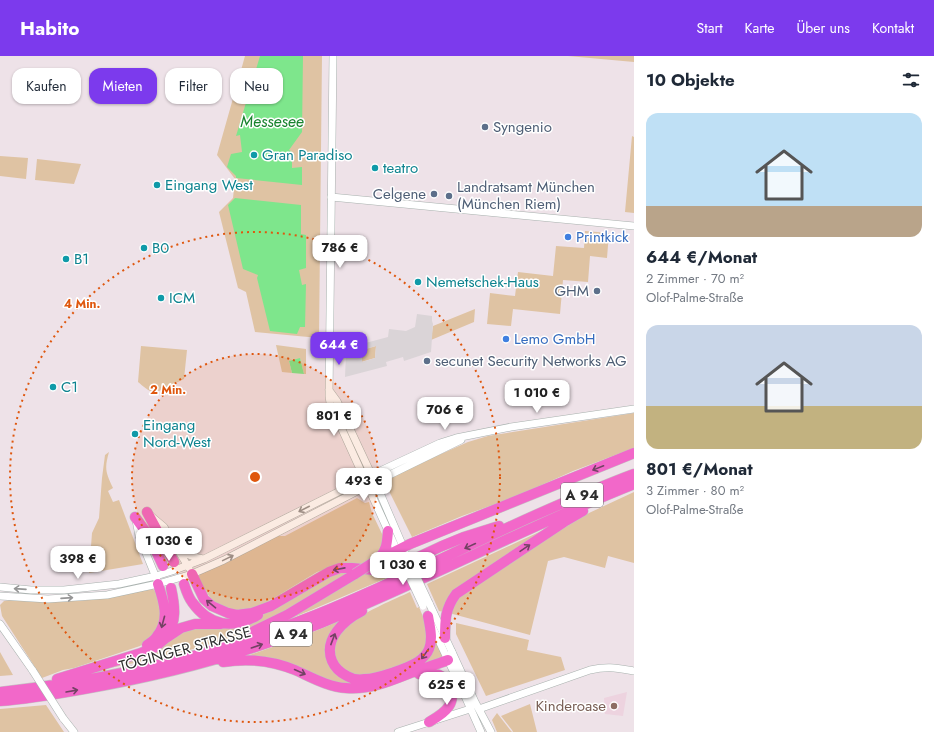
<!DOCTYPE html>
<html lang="de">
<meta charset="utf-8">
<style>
body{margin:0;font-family:Jost,sans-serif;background:#f6f6f7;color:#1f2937;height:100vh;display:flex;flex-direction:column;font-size:15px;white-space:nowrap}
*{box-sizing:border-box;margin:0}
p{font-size:13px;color:#747a83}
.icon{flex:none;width:22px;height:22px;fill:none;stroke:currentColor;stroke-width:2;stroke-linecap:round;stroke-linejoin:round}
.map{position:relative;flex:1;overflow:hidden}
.sheet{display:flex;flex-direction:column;background:#fff;width:300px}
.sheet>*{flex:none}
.top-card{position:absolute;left:12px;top:12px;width:380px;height:36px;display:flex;gap:8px}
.price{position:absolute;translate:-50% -34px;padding:0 9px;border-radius:8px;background:#fff;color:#222;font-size:13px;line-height:26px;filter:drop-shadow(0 1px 2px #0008)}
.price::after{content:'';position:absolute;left:50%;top:24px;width:12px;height:9px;margin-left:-6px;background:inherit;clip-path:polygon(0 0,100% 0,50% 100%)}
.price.on{background:#7c3aed;color:#fff}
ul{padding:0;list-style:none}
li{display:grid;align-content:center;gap:8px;height:212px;padding:0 12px}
li span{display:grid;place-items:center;height:124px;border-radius:12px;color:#555}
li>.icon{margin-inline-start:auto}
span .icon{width:72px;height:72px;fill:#fffc;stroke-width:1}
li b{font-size:17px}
h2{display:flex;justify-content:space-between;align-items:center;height:48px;padding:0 12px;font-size:17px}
.chip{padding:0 14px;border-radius:12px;background:#fff;box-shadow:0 1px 3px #0004;font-size:14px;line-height:36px}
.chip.on{background:#7c3aed;color:#fff}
header{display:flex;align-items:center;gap:24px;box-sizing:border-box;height:56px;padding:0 20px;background:#7c3aed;color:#fff}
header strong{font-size:19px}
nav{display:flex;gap:22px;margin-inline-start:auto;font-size:14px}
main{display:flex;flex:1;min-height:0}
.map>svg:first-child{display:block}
.education{fill:#edd3df}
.green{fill:#dfc3a3}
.plaza{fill:#dad4d7;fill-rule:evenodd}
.water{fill:#7ee68c}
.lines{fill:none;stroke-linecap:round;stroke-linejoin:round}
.tertiary-casing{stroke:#a8b1ae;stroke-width:8}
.secondary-casing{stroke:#a8b1ae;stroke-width:8}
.motorway-casing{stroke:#c4c4c4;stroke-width:11}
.tertiary{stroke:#fff;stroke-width:7}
.secondary{stroke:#fff;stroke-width:7}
.motorway{stroke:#f268c9;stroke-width:10}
.tertiary-bridge-casing{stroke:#a8b1ae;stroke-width:8;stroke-linecap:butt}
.secondary-bridge-casing{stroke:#a8b1ae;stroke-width:8;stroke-linecap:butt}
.motorway-bridge-casing{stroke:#c4c4c4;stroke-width:11;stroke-linecap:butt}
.tertiary-bridge{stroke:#fff;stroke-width:7}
.secondary-bridge{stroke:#fff;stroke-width:7}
.motorway-bridge{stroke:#f268c9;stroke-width:10}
.oneway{stroke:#734264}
.oneway2{stroke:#969696}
.ring{fill:none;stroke:#df570e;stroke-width:2;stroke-dasharray:2 4}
.service-dot{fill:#5c6f8a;stroke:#fff;stroke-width:1.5}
.culture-dot{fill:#0f9aa8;stroke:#fff;stroke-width:1.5}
.shop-dot{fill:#3f7fe0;stroke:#fff;stroke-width:1.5}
.education-dot{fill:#8d6e63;stroke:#fff;stroke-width:1.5}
.labels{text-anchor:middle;stroke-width:3;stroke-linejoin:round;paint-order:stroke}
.shield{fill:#fff;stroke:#6d6d6d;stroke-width:1}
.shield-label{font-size:14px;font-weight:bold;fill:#2e2e2e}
.service-label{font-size:15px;fill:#4e5e75;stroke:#fff;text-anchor:start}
.culture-label{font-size:15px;fill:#0d838f;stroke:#fff;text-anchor:start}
.shop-label{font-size:15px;fill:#366cbe;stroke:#fff;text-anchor:start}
.street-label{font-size:15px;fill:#2e2e2e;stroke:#fff}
.education-label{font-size:15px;fill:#785e54;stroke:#fff;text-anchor:end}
.water-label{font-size:16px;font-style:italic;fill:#18832e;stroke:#fff}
.centre{fill:#df570e;stroke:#fff;stroke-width:2}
.ring-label{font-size:12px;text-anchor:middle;font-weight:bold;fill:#df570e;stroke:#fff;stroke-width:3;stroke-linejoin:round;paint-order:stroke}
</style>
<header>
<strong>Habito</strong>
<nav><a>Start</a><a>Karte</a><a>Über uns</a><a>Kontakt</a></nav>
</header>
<main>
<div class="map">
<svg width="634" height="676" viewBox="0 0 634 676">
<rect width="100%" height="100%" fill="#eee2e8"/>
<path class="education" d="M627 636 623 660 605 658 604 642Z"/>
<path class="green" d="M245 0H322L319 282 255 276 246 236 238 232 219 156 233 142 235 123 217 99Z
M568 0H634V6Z
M632 80 634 81V157L625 156Z
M0 100 28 102 26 123 0 120Z
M37 103 81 108 74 128 35 124Z
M585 175 609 177 607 202 590 200 588 226 563 224 560 258 513 253 511 270 487 268 490 237 515 240 518 216 553 220 556 190 584 192Z
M475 253 474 266 431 284 433 270Z
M276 289 306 293V318H304L300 303 289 305 292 317 282 316Z
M141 290 187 294 184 323 155 337C148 335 143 330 138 326Z
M376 290 375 302 361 306 362 294Z
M634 357V392L573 415 515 441 462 460 412 481 388 433 387 430 390 423 414 410 468 386 488 380Z
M109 396C104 413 106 417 113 432L108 435 113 446 119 444 143 508 89 517 92 477 99 462 102 422 105 399Z
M634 436V507L608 500 605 512 564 501 548 505 530 579 449 557 453 549 461 540 549 481 589 457Z
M357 442 365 447 369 446 372 457 383 480V487L376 501 363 507H349L334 510 317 516 264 548 246 555H230L214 547 198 524 200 517 278 480H285Z
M552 470 465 529 444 556 439 555 427 528Z
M400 513 401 516 316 552 280 567 368 516Z
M338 516H351L253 574 232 582 186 595 149 604 90 616 185 574 254 564 328 519Z
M153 533 157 537 161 545V566L147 586 140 590 74 612 63 614 42 622 2 560 0 549 4 545 11 544 21 545 57 546 88 544 116 540Z
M410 536 417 552 419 551 424 563 428 580 425 595 416 604 397 611H392L386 615 353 621 336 606C335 600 333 593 333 587 336 567 393 544 410 536Z
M342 564 327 587 342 623 414 611 434 577 443 600 440 604 376 626 341 629 244 601 301 581Z
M456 567 529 584 527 594 561 601 565 614 486 640 456 578Z
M0 596 13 619 0 620Z
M530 648 537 676H513L512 674 501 660Z
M46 649 64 676H0V653Z
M497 657 511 675 512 676H497L492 664Z"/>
<path class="plaza" d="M417 258 432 260V265L433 268 431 296 404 305 403 301 386 306 387 310 345 321 346 297 357 298 358 289 388 281 389 273 406 275 415 271ZM376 290 375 302 362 306V294Z"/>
<path class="water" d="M260 0H303L302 76 289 94 292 96V112L302 111V129L236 122V120L227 111 231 98 242 96 240 79 236 80Z
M235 142 301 149V178L306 179V212L299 214 302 229 306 228 305 271H300L297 278 270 275 257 222 258 219 243 213 228 149Z
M300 302 304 318 292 317 289 305Z"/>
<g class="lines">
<defs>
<path id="tertiary" d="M331 141 634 170
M0 568 33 615
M432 570 464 638 481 676
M452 596 475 646 491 676
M479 653 590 614C608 610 616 612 634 615
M63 662 74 676
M398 676 470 653"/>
<path id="secondary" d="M333 0 329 340 330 347 399 499
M329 334 337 345 380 437 405 495
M151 460 164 471 189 512
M136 464 139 480 157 524
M179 495 194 501 203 503
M0 531 31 534H64L119 528 156 520 172 515 204 503 380 415 440 387 456 382 511 371 634 353
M0 540 48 543 107 539 158 528 192 518 224 504 375 426 461 384
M429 547 452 596 448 604"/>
<path id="motorway" d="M147 456 174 506
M135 461 149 480 163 510
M379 502C387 494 387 486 388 475
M374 506 410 488 634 397
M192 518 204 543 212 550 228 557 237 559 244 558 252 557 271 550 329 516 340 512H352L374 514H385L395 512 442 490 464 481 499 470
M184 528C186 534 188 541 192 546 209 570 233 574 258 559
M362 555C344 564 323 583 332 605 335 612 341 617 347 620 352 623 359 624 365 623 376 623 409 612 419 605 423 602 427 598 429 593 433 583 430 571 428 560
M254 575 287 559 355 518
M166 582C177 566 175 550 171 532
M445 582C445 564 445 553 456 538L564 466 583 455
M147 589C151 586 155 584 157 580 170 564 164 546 158 528
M223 606C248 602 271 604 295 614 311 621 328 631 346 632 368 634 388 626 408 618 421 613 435 609 448 604
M419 618C426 617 435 616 441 620 451 626 455 641 449 650 445 657 436 662 429 666
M57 623 141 597 154 592 166 582 181 572 195 568H221
M0 636C108 624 217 599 318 558 390 529 460 493 531 461 565 446 599 431 634 418
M0 645C28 643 56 638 84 633 165 619 245 598 321 567 427 524 528 470 634 428"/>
</defs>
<use href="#tertiary" class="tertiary-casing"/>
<use href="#secondary" class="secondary-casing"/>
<use href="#motorway" class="motorway-casing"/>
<use href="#tertiary" class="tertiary"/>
<use href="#secondary" class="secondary"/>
<use href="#motorway" class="motorway"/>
<defs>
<path id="tertiary-bridge" d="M33 615 63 662"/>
<path id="secondary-bridge" d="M407 500 429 547
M401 503 423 550"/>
<path id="motorway-bridge" d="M355 518 374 506"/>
</defs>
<use href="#tertiary-bridge" class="tertiary-bridge-casing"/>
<use href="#secondary-bridge" class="secondary-bridge-casing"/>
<use href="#motorway-bridge" class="motorway-bridge-casing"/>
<use href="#tertiary-bridge" class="tertiary-bridge"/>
<use href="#secondary-bridge" class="secondary-bridge"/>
<use href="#motorway-bridge" class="motorway-bridge"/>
</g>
<defs><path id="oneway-shaft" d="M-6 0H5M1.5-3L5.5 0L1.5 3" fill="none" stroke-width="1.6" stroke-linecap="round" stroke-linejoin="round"/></defs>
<g class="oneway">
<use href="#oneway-shaft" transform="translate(598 412) rotate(158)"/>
<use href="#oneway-shaft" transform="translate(470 490) rotate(155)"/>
<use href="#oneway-shaft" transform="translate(525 492) rotate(-34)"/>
<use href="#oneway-shaft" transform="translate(339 513) rotate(169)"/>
<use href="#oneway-shaft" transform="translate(211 548) rotate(-140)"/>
<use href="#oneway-shaft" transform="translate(163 566) rotate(105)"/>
<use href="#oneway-shaft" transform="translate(333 583) rotate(-69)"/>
<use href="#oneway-shaft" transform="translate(257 590) rotate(-19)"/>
<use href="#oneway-shaft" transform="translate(425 598) rotate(125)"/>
<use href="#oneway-shaft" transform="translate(300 616) rotate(24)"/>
<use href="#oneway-shaft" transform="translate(72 635) rotate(-10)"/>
</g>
<g class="oneway2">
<use href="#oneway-shaft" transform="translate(304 453) rotate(153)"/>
<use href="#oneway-shaft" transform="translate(228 502) rotate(-26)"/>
<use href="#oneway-shaft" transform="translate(20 533) rotate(-176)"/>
<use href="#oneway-shaft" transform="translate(67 542) rotate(-4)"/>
</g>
<circle cx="255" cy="421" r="123" fill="#df570e" fill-opacity=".12"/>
<g class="ring">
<circle cx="255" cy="421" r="123"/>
<circle cx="255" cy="421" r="245"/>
</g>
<g class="service-dot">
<circle cx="485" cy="71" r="4"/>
<circle cx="434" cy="138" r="4"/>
<circle cx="449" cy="140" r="4"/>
<circle cx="597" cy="235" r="4"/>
<circle cx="427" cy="305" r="4"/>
</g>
<g class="culture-dot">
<circle cx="254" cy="99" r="4"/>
<circle cx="375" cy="112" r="4"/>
<circle cx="157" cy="129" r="4"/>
<circle cx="144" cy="192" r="4"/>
<circle cx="66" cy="203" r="4"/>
<circle cx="418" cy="226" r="4"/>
<circle cx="161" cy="242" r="4"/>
<circle cx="53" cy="331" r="4"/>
<circle cx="135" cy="378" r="4"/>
</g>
<g class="shop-dot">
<circle cx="568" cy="181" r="4"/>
<circle cx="506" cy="283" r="4"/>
</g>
<circle class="education-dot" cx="614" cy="650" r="4"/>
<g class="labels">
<g class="shield">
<rect x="561" y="427" width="42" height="24" rx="3"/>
<rect x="270" y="566" width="42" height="24" rx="3"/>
</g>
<g class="shield-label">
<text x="582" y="444">A 94</text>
<text x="291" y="583">A 94</text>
</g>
<g class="service-label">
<text x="493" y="76">Syngenio</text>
<text x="457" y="136">Landratsamt München<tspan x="457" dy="17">(München Riem)</tspan></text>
<text x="426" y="143" text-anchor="end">Celgene</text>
<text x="589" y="240" text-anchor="end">GHM</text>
<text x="435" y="310">secunet Security Networks AG</text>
</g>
<g class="culture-label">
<text x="262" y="104">Gran Paradiso</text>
<text x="383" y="117">teatro</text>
<text x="165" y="134">Eingang West</text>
<text x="152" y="197">B0</text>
<text x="74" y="208">B1</text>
<text x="426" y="231">Nemetschek-Haus</text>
<text x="169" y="247">ICM</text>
<text x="61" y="336">C1</text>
<text x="143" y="374">Eingang<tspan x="143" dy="17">Nord-West</tspan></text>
</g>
<g class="shop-label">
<text x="576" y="186">Printkick</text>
<text x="514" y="288">Lemo GmbH</text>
</g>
<g class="street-label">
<text transform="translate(185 593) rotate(-15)" y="5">TÖGINGER STRASSE</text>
</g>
<g class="education-label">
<text x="606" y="655">Kinderoase</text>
</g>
<g class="water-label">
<text x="272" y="71">Messesee</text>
</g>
</g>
<circle cx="255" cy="421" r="6" class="centre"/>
<g class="ring-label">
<text x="82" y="252">4 Min.</text>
<text x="168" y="338">2 Min.</text>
</g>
</svg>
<b class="price" style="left:340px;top:213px">786 €</b>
<b class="price on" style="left:339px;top:310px">644 €</b>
<b class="price" style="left:537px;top:358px">1 010 €</b>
<b class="price" style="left:445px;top:375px">706 €</b>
<b class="price" style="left:334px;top:381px">801 €</b>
<b class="price" style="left:364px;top:446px">493 €</b>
<b class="price" style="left:169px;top:506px">1 030 €</b>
<b class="price" style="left:78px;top:524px">398 €</b>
<b class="price" style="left:403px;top:530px">1 030 €</b>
<b class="price" style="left:447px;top:650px">625 €</b>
<div class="top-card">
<a class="chip">Kaufen</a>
<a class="chip on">Mieten</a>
<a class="chip">Filter</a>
<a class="chip">Neu</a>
</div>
</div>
<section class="sheet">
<h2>10 Objekte<svg class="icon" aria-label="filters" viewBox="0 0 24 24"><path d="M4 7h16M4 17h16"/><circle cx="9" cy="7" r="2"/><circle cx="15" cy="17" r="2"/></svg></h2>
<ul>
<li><span style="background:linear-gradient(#bfe0f5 75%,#b9a48a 0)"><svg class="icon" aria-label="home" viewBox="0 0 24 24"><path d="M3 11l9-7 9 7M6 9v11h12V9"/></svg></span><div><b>644 €/Monat</b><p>2 Zimmer · 70 m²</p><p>Olof-Palme-Straße</p></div></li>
<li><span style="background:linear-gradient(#c9d6e8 65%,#c2b280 0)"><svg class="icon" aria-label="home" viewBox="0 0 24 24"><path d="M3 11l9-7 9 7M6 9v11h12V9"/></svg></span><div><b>801 €/Monat</b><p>3 Zimmer · 80 m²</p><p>Olof-Palme-Straße</p></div></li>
</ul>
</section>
</main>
